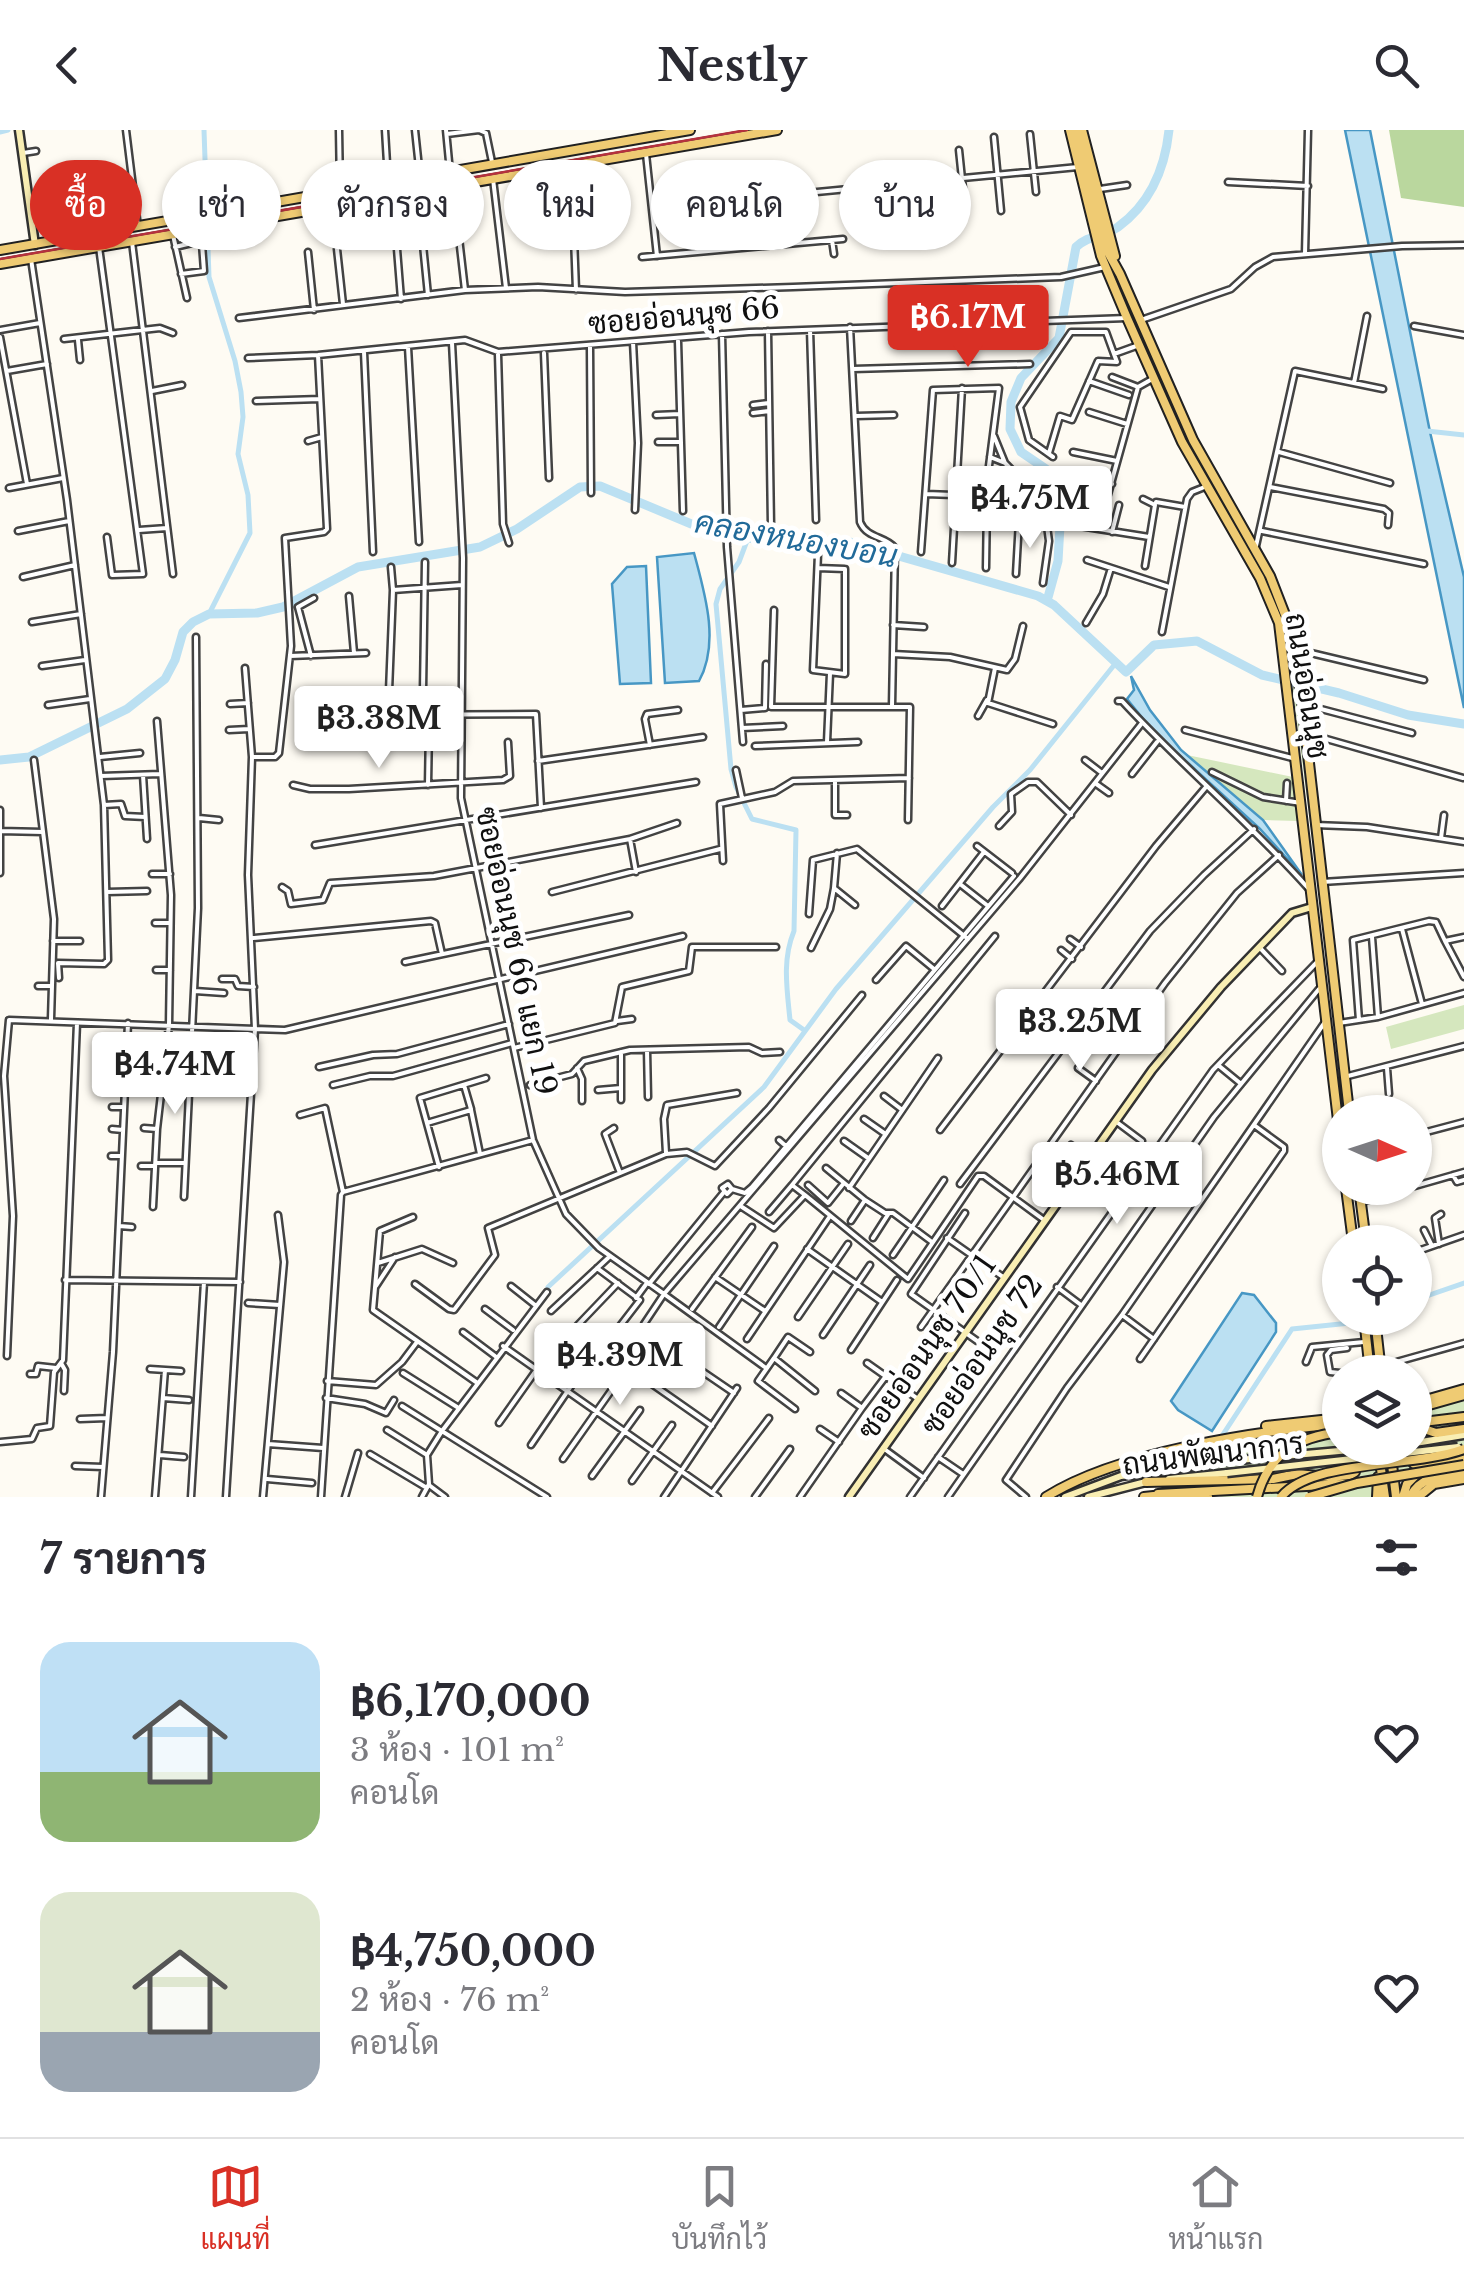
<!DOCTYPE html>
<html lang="th">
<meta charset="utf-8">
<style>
body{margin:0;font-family:"Libre Baskerville",Sarabun,serif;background:#f2f2f3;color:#2b2b33;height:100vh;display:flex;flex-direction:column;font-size:38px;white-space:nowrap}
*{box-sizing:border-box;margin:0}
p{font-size:32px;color:#7c7c81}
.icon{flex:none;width:55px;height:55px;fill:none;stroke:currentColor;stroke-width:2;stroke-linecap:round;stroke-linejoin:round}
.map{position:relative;height:1367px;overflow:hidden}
.details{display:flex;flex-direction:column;background:#fff;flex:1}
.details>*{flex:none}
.top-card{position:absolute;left:30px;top:30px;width:1405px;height:90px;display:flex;gap:20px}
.needle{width:65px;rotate:93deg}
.controls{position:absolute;left:1322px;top:965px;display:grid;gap:20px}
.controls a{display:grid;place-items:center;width:110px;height:110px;border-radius:50%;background:#fff;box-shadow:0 2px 8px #0004;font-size:50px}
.price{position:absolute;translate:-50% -85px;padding:0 22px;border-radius:10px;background:#fff;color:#222;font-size:32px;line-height:65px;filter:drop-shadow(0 2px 5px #0008)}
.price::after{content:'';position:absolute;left:50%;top:60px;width:30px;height:22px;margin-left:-15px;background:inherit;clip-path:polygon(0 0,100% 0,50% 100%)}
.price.selected{background:#d93025;color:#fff}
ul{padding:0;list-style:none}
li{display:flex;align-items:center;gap:30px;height:250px;padding:0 40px}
li span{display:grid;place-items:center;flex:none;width:280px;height:200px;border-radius:30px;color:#555}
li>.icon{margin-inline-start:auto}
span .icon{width:120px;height:120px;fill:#fffc;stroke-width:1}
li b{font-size:42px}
h2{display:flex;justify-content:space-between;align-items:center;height:120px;padding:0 40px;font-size:42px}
.pill{padding:0 35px;border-radius:45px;background:#fff;box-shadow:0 2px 8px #0004;font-size:35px;line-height:90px}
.pill.selected{background:#d93025;color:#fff}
header{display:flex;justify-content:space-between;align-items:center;height:130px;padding:0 40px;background:#fff;font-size:45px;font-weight:700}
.tabs{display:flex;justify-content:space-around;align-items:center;height:140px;border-top:2px solid #e1e1e2;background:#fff;font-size:28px;color:#7c7c81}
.tabs a{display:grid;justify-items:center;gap:5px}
.tabs .selected{color:#d93025}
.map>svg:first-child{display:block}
.green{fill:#d5e7be}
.forest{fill:#bad79e}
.water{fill:#bbe0f2;stroke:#4797c4;stroke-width:2.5}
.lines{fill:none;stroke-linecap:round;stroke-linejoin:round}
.canal{stroke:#bbe0f2;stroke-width:5}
.river{stroke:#bbe0f2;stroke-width:9}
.street-casing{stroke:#434343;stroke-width:9}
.secondary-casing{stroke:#323232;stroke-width:11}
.primary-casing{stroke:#212121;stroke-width:12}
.street{stroke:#fff;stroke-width:4}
.secondary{stroke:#f9eeb3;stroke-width:6}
.primary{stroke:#efcb73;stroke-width:8}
.rail{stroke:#b6313d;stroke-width:2.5}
.secondary-bridge-casing{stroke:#323232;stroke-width:11;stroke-linecap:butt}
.primary-bridge-casing{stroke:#212121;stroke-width:12;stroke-linecap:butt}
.secondary-bridge{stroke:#f9eeb3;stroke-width:6}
.primary-bridge{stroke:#efcb73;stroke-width:8}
.labels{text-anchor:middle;stroke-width:10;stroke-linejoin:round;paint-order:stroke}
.street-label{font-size:30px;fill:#101010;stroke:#fff}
.water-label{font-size:32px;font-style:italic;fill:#216a99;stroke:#fff}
</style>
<header><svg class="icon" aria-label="back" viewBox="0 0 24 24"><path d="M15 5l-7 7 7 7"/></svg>Nestly<svg class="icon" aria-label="search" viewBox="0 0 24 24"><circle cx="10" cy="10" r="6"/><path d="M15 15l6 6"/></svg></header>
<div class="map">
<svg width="1464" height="1367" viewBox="0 0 1464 1367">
<rect width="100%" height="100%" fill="#fefbf3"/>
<path class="green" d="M1114 142C1139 174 1159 247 1177 288 1206 351 1256 411 1278 476 1307 564 1305 672 1319 763L1289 529 1279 485 1253 427 1188 313Z
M1187 625 1293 647 1298 691 1263 690Z
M1464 875V899L1391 919 1386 897Z
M1464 1265V1336L1399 1352 1395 1318H1415V1282Z
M1340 1288V1318H1379L1385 1367H1222L1198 1358 1220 1317Z"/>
<path class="forest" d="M1389 0H1464V77L1401 68Z"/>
<path class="water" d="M1345 0H1370L1430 302 1464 447V578Z
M694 423C705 464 720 513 699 551L665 553 657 427Z
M646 436 651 553 620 554 612 454 627 437Z
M1131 546 1150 580 1181 620 1263 690 1302 745 1260 699 1152 600 1127 569 1134 560Z
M1242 1163 1254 1165 1276 1193V1202L1212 1301 1178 1280 1171 1271Z"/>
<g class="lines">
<path class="canal" d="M204 0 209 147 235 231 241 262 243 287 238 324 248 365 250 403 209 484
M0 2 8 0
M1427 301 1464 305
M748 408 739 432 720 459 716 474 731 639 736 657 752 689 796 700 794 801C782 830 787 859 790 890L804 900
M548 1157 764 957 836 859 993 677 1030 640 1115 534
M1415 1170 1464 1153
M1184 1364 1292 1199 1350 1193 1366 1188"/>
<path class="river" d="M1047 471 1058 431 1061 378 1055 355 1046 339 1021 322 1010 299 1011 272 1021 248 1059 208 1076 117C1088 105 1105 106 1118 97 1151 73 1165 38 1169 0
M0 630 29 627 127 579 165 549 175 530 183 502 193 492 209 484 257 483 283 477 358 437 480 417 517 399 580 357 600 356 701 398 754 409 850 412 1038 466 1054 475 1126 542 1154 515 1197 511 1262 545 1339 563 1408 585 1464 594"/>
<defs>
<path id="street" d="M126 0 138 97
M339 0 340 58
M385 0 388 50
M415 0 420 47
M446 0 450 42
M447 4 479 0 486 3 492 32
M1030 4 1036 62
M994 7 1001 81
M959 20 965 78
M23 23 36 21
M646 24 657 126
M566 36 574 107 576 160
M540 41 549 105 574 107
M493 49 506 158
M925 52 926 83
M1228 52 1308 56
M891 55V69
M453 56 465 160
M1100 59 1127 55
M418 65 428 165
M393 69 401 169
M680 75 1078 37
M173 105 187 168
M832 110 834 124
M132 112 173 444
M99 117 143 444 112 445 107 407
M175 117 196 112 202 114 204 141 181 144
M337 119 343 174
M308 122 314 180
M1305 124 1308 0
M642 127 843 109
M31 129 67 370 104 675 108 830 104 834 58 833 59 848
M239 188 465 160 538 157 625 162 793 157 1061 147 1105 137
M1141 190 1231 159 1255 137 1273 127 1402 116 1464 115
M1414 196 1464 205
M850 197 860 392C867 409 886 406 895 418L892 576
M0 200 40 193
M810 200 816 390
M768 201 771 396
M722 204 727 417 743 612
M0 207 27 354
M64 209 160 198 173 203
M78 210 80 230
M953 210 981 211 984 193
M678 211 683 381
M633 212 638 313 635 380
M452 213 463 428 461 668 533 1010 566 1084 599 1118 664 1164 1020 748 1142 593
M408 217 419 412
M590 217 591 363
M364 222 373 422
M544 223 549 348
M498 224 503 394 509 413
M248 228 318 225 465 210 498 222 749 202 1127 188
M853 239 1030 234
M7 241 47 234
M1112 247 1138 257
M1089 251 1129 265
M1354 253 1367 186
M152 261 182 255
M256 271 320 269
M753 275 769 273
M1089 282 1127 294
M753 283 769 281
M656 285 680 284
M856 286 894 285
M994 306 1005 333
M308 311 322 307
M658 312H681
M1073 322 1117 331
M1279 322 1390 353
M1049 323 1060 286 1072 290 1098 231 1117 232 1114 224 1139 215
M990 327 1005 333 1035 363
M1053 327 1029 310 1020 277 1071 202H1106L1114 224
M1078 346 1075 368H1107L1138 257 1154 248
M1090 349 1112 354
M1270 357 1384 379 1389 383 1388 395
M9 358 63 348
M981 365a6 6 0 1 1 12 0a6 6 0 1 1-12 0Z
M926 364 981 366
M993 367 1020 373 1067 394 1149 407
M1143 369 1155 375 1145 436
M1156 372 1185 377
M1019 388 1047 396 1049 411 1043 453
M139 400 167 398
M18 401 69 391
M1262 401 1424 434
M1112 402 1119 375
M1256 416 1295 241 1383 259
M921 422 933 260 999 258 986 359
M818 424 813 540 845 544V439L818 438
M1087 430 1169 457
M952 433 962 258
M391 437 393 460
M986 438 987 372
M1016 444 1020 373
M23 447 75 435
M349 466 354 523
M774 480 771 577H910L908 690
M32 492 81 484
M1086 493 1103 464 1111 438
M893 495 924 497
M1162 502 1187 369 1192 362 1207 356
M1294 519 1424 550
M893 524 950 527 1007 540 1015 529 1023 496
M290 526 366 523
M311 526 298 477 314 468
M42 536 85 530
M245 538 252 627
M995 538 988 573 1053 594
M423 560 425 432
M389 561 393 460 462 455
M1118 571H1122C1182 636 1249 692 1308 758
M230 574 248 573
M1302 574 1412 603
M48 575 90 569
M741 580 765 578 766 534
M412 584 413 566
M359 585 536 584 541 678
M978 586 987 570
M742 598 783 596
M229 600 249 599
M1185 600 1296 629
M1309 604 1463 648
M827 612 830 543
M650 615 645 589 647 584 678 580
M755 616 858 612
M100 627 140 623
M34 630 54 789 51 889
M1085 630 1102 643
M538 631 703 607
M736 640 742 668
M1212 642 1263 667 1301 673
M1132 644 1157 612
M143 645 147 709
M101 646 160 644
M835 650V685H847
M1095 653 1109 663
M293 655 310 659H349L503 650 510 646 508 612
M428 655 429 598
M1286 671 1287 653
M104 675 121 674 125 686 145 687
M0 680V743
M199 688 219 690
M1315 695 1367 697 1464 712
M999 696 1012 682 1011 664 1028 652H1037L1071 685
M0 701 43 702
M1441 708 1444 685
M630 709 636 742
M315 715 696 652
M977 716 1012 743
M837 723 834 758 855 775
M723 731 720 674 775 662 793 651 909 648
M152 744H170
M1322 752 1464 743
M960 754 988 776
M282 757 288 761 291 774 323 770 330 753 434 746 630 709 677 693
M107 762 147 761
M552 762 720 719
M942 776 984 722
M809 784 813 730 857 719 968 809
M155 793H170
M1402 799 1422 874
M1372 807 1378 887
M253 808 431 791 435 793 442 824
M1070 809 1081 817
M53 811H80
M1445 811 1464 847
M811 818 830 779 834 758
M1261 819 1282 841
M1061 820 1072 829
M405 832 629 785
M156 840H170
M222 849H235L238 856 254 857
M876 850 906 816 934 839
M38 856H52
M195 861 224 863
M1359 890 1353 810 1429 791 1436 792 1445 811 1464 807
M617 891 632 889
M1339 893 1378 887 1464 863
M514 918 615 893 622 857 689 841 692 817H776
M647 920 648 967
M621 922V970
M149 931 164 932
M1218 935 1240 953
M319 937 373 925 397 924 509 894
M577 938 582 949V971
M1078 938 1096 951
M1387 938 1389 964
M1348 946 1464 916
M333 955 370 946H393L512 913
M464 955 471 979
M530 955 572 944 584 931 630 920 749 917 762 923 780 922
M598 960 621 958
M884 966 901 979
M112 977H124
M300 985 325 978 343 1062
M864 989 884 1003
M427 993 471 980 480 1024
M1118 993 1142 1011
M144 998 157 999
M614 998 605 1004 620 1043
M112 999 123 1000
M940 1000 1156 716 1206 657
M1415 1005 1464 992
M779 1010 787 1017
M844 1011 868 1028
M666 1023 664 989 667 975 737 963
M111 1026H122
M155 1033H184
M141 1036H155
M439 1037 420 968 486 948
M826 1038 865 1070 885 1083H893L932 1112
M1453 1045 1457 1052 1464 1050
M728 1054 732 1059 727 1064 722 1058Z
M960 1054 1150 801 1204 745 1254 699
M792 1055 995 806
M808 1055 828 1073 844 1053
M1415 1056 1464 1042
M849 1058 938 928
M732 1059 745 1063 752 1057 1014 746
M1066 1059 1050 1048V1042L1071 1015 1089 1026
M184 1067 198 778 196 507
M1362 1072 1410 1058
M153 1077 157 999 169 895 171 765 157 591
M742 1077 774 1098 805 1065 908 1149 978 1046H984L1044 1090
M769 1082 792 1055 805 1065
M965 1083 911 1164 980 1213
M413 1087 380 1101 373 1180 476 1252
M851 1091 865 1070
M119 1096 132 1097
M1424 1100 1432 1116
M873 1108 889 1083
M947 1108 1003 1147
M1439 1114 1435 1088 1441 1084
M807 1119 882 1172
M1415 1122 1464 1105
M893 1125 944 1050
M378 1133 422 1119 453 1133
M597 1138 640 1170 603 1218
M715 1147 765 1181
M65 1150 240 1152
M415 1154 449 1179 454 1180 495 1125 488 1098 666 1024 687 1022 715 1036 769 978 862 865
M649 1154 724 1062
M376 1156 395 1127
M511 1156 535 1175
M1057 1157 1081 1175
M636 1168 647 1153
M248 1173 280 1175
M485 1179 513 1200
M692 1179 752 1097
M551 1181 608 1128
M1122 1185 1154 1209
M798 1187 848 1114
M576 1197 618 1153
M719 1197 774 1116
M921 1197 1165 853 1237 763 1279 725
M463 1202 495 1226
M823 1205 870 1135
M747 1209 830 1086
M503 1216 718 1367
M851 1220 897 1150
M7 1226 13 1086 4 946 9 890 285 900 683 806
M774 1228 788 1207 810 1222
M1140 1229 1284 1021V1017L1254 995
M1306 1232 1312 1217 1364 1212
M61 1233 65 1240 64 1261
M867 1233 918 1269
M1382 1236 1464 1213
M150 1239 181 1241
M632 1240 712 1296
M1351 1242H1364
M403 1243 457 1277
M1340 1243 1330 1242 1327 1225 1331 1220 1347 1218
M30 1244H36L38 1236 56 1238
M327 1251 376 1255 402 1232 417 1212
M734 1263 643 1201 644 1194 664 1164 766 1238
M163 1268 189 1270
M326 1268 365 1274 386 1283 394 1270
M402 1276 547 1367
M862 1278 886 1246
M795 1279 758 1251 774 1228 815 1261
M80 1289 107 1288
M499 1293 552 1218
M820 1299 839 1312
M387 1300 427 1325
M0 1312 32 1309 37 1298 50 1296 54 1242 63 1230 77 893
M268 1314 323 1318
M531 1315 584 1237
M883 1318 924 1348
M370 1324 427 1358
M160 1325 184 1327
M938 1327 963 1344
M563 1329 613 1258
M75 1336 103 1337
M592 1346 640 1280
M267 1349 312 1353
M632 1351 672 1295
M429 1355 445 1367
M712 1363 769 1288
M101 1367 113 1222 128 893
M155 1367 165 1240
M191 1367 204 1152
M226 1367 255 899 248 745 252 627H275L279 623 291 516 285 408 324 402 327 399 318 225
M263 1367 284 1132 278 1085
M321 1367 341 1065 343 1062 533 1010
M345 1367 358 1323
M422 1367 429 1354 427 1325 442 1301 547 1162
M664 1367 737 1258
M755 1367 790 1319
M800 1367 862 1278 841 1263
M910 1367 1213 940 1319 830
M948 1367 1214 987 1319 859
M1026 1367 1006 1350 1067 1258 1122 1185 1325 892"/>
<path id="secondary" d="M19 0 35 115
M1415 1313 1464 1305
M1169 1349 1227 1343
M849 1367 1152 940 1221 857 1292 783 1312 777
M1065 1367 1121 1346 1228 1331
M1088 1367 1146 1352"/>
<path id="primary" d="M1070 0 1101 126 1127 188 1182 312 1260 448 1279 493 1340 1007
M1076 0 1105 117
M1082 0 1115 126
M1104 115 1120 144 1193 310 1270 446 1289 495 1302 572 1349 982
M0 120 690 0
M0 134 777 0
M1346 1058 1353 1112
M1359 1058 1366 1112
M1364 1188 1370 1242
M1375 1188 1381 1242
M1415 1273 1464 1259
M1415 1279 1464 1265
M1415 1293 1464 1287
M1266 1296 1340 1288
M1415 1296 1436 1303 1464 1299
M1378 1318 1385 1367
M1390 1318 1396 1367
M1409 1318V1328L1414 1334 1435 1335 1464 1329
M1146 1352 1273 1349 1297 1344 1329 1347 1350 1345 1355 1342 1358 1318
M1158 1364 1343 1354
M1182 1365 1208 1367
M1046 1367C1117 1322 1256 1301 1340 1294
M1144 1367 1163 1365
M1377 1367 1378 1347
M1403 1367 1407 1354 1417 1344
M1410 1367C1421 1346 1442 1345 1464 1342
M1418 1367 1434 1354 1464 1349"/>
</defs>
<use href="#street" class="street-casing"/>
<use href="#secondary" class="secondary-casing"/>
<use href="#primary" class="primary-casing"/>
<use href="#street" class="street"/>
<use href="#secondary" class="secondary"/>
<use href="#primary" class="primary"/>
<path class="rail" d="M0 129 747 0"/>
<defs>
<path id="secondary-bridge" d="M1228 1331 1372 1318
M1227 1343 1458 1317"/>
<path id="primary-bridge" d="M1257 1367C1269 1323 1298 1307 1340 1302
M1281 1367C1313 1329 1413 1338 1464 1319
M1309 1367 1357 1353 1464 1335"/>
</defs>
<use href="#secondary-bridge" class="secondary-bridge-casing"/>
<use href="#primary-bridge" class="primary-bridge-casing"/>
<use href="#secondary-bridge" class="secondary-bridge"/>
<use href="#primary-bridge" class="primary-bridge"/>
</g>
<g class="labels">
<g class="street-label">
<text transform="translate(684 186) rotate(-5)" y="10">ซอยอ่อนนุช 66</text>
<text transform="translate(1307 556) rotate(81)" y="10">ถนนอ่อนนุช</text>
<text transform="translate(516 821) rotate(78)" y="10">ซอยอ่อนนุช 66 แยก 19</text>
<text transform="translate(927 1217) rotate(-55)" y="10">ซอยอ่อนนุช 70/1</text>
<text transform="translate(982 1225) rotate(-55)" y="10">ซอยอ่อนนุช 72</text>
<text transform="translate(1213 1324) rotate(-7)" y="10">ถนนพัฒนาการ</text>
</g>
<g class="water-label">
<text transform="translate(796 409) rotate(10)" y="11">คลองหนองบอน</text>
</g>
</g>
</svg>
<div class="controls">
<a><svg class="needle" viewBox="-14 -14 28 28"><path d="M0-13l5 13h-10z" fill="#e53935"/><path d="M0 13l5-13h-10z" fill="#7c7c81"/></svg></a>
<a><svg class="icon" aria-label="locate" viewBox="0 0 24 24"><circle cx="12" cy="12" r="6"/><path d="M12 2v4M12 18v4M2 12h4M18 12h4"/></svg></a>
<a><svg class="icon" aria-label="layers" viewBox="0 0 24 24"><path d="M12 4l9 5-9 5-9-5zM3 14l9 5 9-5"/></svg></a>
</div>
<b class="price selected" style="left:968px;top:240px">฿6.17M</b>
<b class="price" style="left:1030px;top:421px">฿4.75M</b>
<b class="price" style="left:379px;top:641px">฿3.38M</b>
<b class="price" style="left:1080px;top:944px">฿3.25M</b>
<b class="price" style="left:175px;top:987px">฿4.74M</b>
<b class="price" style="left:1117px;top:1097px">฿5.46M</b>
<b class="price" style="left:620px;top:1278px">฿4.39M</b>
<div class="top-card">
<a class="pill selected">ซื้อ</a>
<a class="pill">เช่า</a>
<a class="pill">ตัวกรอง</a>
<a class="pill">ใหม่</a>
<a class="pill">คอนโด</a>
<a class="pill">บ้าน</a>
</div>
</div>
<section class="details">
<h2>7 รายการ<svg class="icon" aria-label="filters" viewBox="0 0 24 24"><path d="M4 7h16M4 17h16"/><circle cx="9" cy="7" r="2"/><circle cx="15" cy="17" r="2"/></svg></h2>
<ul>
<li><span style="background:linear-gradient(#bfe0f5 65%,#8fb573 0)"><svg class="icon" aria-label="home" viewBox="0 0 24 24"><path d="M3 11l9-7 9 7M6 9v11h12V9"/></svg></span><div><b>฿6,170,000</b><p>3 ห้อง · 101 m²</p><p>คอนโด</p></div><svg class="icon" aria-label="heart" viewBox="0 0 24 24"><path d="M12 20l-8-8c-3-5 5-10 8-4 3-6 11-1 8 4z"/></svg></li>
<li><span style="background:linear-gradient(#dfe7d0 70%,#9aa5b1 0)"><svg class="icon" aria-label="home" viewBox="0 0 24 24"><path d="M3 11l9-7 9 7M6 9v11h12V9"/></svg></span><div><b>฿4,750,000</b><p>2 ห้อง · 76 m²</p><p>คอนโด</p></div><svg class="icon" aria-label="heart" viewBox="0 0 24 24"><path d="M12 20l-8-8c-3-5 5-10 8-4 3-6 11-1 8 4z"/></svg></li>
</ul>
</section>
<nav class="tabs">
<a class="selected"><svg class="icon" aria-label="map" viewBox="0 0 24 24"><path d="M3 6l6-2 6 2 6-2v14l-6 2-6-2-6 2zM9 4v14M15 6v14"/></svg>แผนที่</a>
<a><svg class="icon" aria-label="saved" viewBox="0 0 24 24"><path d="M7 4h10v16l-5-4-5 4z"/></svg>บันทึกไว้</a>
<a><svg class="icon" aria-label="home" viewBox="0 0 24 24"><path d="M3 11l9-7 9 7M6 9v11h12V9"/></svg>หน้าแรก</a>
</nav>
